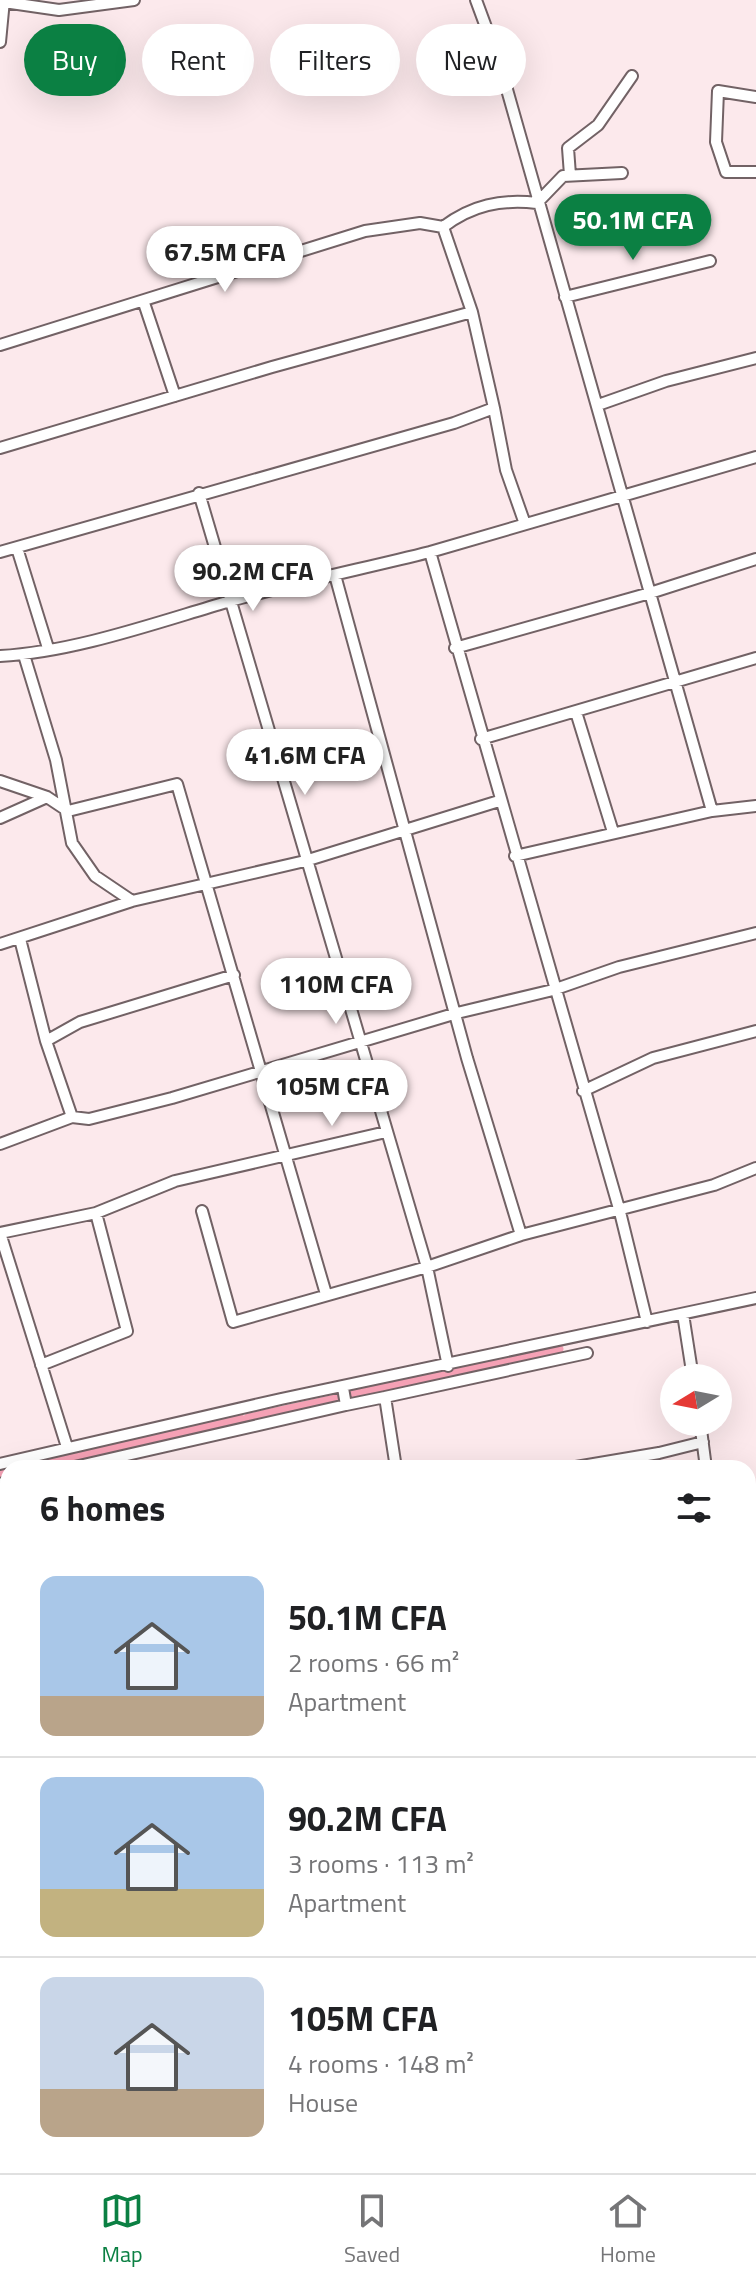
<!DOCTYPE html>
<meta charset="utf-8">
<style>
body{margin:0;font-family:"Titillium Web",sans-serif;background:#f6f6f6;color:#202124;height:100vh;display:flex;flex-direction:column;font-size:30px;white-space:nowrap}
*{box-sizing:border-box;margin:0}
p{font-size:26px;color:#757577}
.icon{flex:none;width:44px;height:44px;fill:none;stroke:currentColor;stroke-width:2;stroke-linecap:round;stroke-linejoin:round}
.map{position:relative;flex:1;overflow:hidden}
.details{position:absolute;left:0px;top:1460px;width:756px;height:714px;display:flex;flex-direction:column;background:#fff;border-radius:24px 24px 0 0;box-shadow:0 8px 32px #0002}
.details>*{flex:none}
.guide{position:absolute;left:24px;top:24px;width:708px;height:72px;display:flex;gap:16px}
.needle{width:52px;rotate:260deg}
.tools{position:absolute;left:660px;top:1364px;display:grid;gap:16px}
.tools a{display:grid;place-items:center;width:72px;height:72px;border-radius:50%;background:#fff;box-shadow:0 8px 32px #0002;font-size:40px}
.price{position:absolute;translate:-50% -68px;padding:0 18px;border-radius:28px;background:#fff;color:#222;font-size:26px;line-height:52px;filter:drop-shadow(0 2px 4px #0008)}
.price::after{content:'';position:absolute;left:50%;top:48px;width:24px;height:18px;margin-left:-12px;background:inherit;clip-path:polygon(0 0,100% 0,50% 100%)}
.price.on{background:#0b8043;color:#fff}
ul{padding:0;list-style:none}
li{display:flex;align-items:center;gap:24px;height:200px;padding:0 40px}
li+li{border-top:2px solid #e0e0e0}
li span{display:grid;place-items:center;flex:none;width:224px;height:160px;border-radius:16px;color:#555}
li>.icon{margin-inline-start:auto}
span .icon{width:96px;height:96px;fill:#fffc;stroke-width:1}
li b{font-size:34px}
h2{display:flex;justify-content:space-between;align-items:center;height:96px;padding:0 40px;font-size:34px}
.tag{padding:0 28px;border-radius:36px;background:#fff;box-shadow:0 8px 32px #0002;font-size:28px;line-height:72px}
.tag.on{background:#0b8043;color:#fff}
.menu{display:flex;justify-content:space-around;align-items:center;height:112px;border-top:2px solid #e0e0e0;background:#fff;font-size:22px;color:#757577}
.menu a{display:grid;justify-items:center;gap:4px}
.menu .on{color:#0b8043}
.map>svg:first-child{display:block}
.lines{fill:none;stroke-linecap:round;stroke-linejoin:round}
.canal{stroke:#f5a1b5;stroke-width:9}
.minor-casing{stroke:#726265;stroke-width:14}
.minor{stroke:#fff;stroke-width:10}
</style>
<div class="map">
<svg width="756" height="2173" viewBox="0 0 756 2173">
<rect width="100%" height="100%" fill="#fce9ec"/>
<g class="lines">
<path class="canal" d="M351 1395 559 1349
M248 1418 340 1398
M27 1468 241 1419
M0 1474 8 1472"/>
<defs>
<path id="minor" d="M4 2 59 10 134 0
M0 42 4 0
M756 97 718 91 716 142 726 172H756
M570 175 568 148 598 125 632 76
M443 227C472 205 501 199 537 203L563 176 622 173
M565 297 710 261
M144 303 175 396
M0 345 365 231 420 223 443 227 472 312 494 408 454 423 0 552
M598 405 666 381 756 358
M494 408 506 470 525 524
M0 448 272 367 472 312
M199 493 427 1267 448 1366
M17 548 48 648
M335 575 467 1058 521 1235
M455 648 650 593 500 65 476 0
M24 655 56 760 72 843 95 876 132 901
M0 656C74 652 155 623 227 602 293 583 362 569 430 552
M576 712 613 832
M481 739 756 658
M0 781 47 797 68 811 177 784 326 1294
M712 811 650 593 756 559
M0 818 47 797
M515 856 712 811 756 806
M20 939 46 1041 72 1117
M0 944 132 901 305 861 499 801
M46 1041 80 1022 234 975
M583 1091 653 1058 756 1031
M0 1144 72 1117 89 1119 172 1098 457 1013 553 990 619 967 756 933
M202 1211 233 1322 427 1267 521 1235 714 1185 756 1168
M683 1314 693 1378
M647 1322 620 1212 430 552 756 457
M41 1365 127 1331 96 1213
M385 1397 587 1353
M346 1405 385 1397 396 1468
M700 1422 706 1468
M67 1447 0 1233 96 1213 175 1181 386 1132
M0 1464 281 1399 756 1298
M70 1468 346 1405 343 1388
M570 1468 659 1453 703 1442
M0 1484 8 1482
M0 1551 8 1546
M748 1554 756 1552
M748 1654 756 1653
M0 1769 8 1755
M0 1782 8 1785
M748 1850 756 1849
M0 1983 8 1982
M748 2080 756 2079
M0 2081 8 2080
M67 2166 68 2173
M178 2166 179 2173
M275 2166V2173
M381 2166 382 2173
M594 2166 595 2173"/>
</defs>
<use href="#minor" class="minor-casing"/>
<use href="#minor" class="minor"/>
</g>
</svg>
<div class="tools">
<a><svg class="needle" viewBox="-14 -14 28 28"><path d="M0-13l5 13h-10z" fill="#e53935"/><path d="M0 13l5-13h-10z" fill="#757577"/></svg></a>
</div>
<b class="price on" style="left:633px;top:262px">50.1M CFA</b>
<b class="price" style="left:225px;top:294px">67.5M CFA</b>
<b class="price" style="left:253px;top:613px">90.2M CFA</b>
<b class="price" style="left:305px;top:797px">41.6M CFA</b>
<b class="price" style="left:336px;top:1026px">110M CFA</b>
<b class="price" style="left:332px;top:1128px">105M CFA</b>
<div class="guide">
<a class="tag on">Buy</a>
<a class="tag">Rent</a>
<a class="tag">Filters</a>
<a class="tag">New</a>
</div>
<section class="details">
<h2>6 homes<svg class="icon" aria-label="filters" viewBox="0 0 24 24"><path d="M4 7h16M4 17h16"/><circle cx="9" cy="7" r="2"/><circle cx="15" cy="17" r="2"/></svg></h2>
<ul>
<li><span style="background:linear-gradient(#a9c7e8 75%,#b9a48a 0)"><svg class="icon" aria-label="home" viewBox="0 0 24 24"><path d="M3 11l9-7 9 7M6 9v11h12V9"/></svg></span><div><b>50.1M CFA</b><p>2 rooms · 66 m²</p><p>Apartment</p></div></li>
<li><span style="background:linear-gradient(#a9c7e8 70%,#c2b280 0)"><svg class="icon" aria-label="home" viewBox="0 0 24 24"><path d="M3 11l9-7 9 7M6 9v11h12V9"/></svg></span><div><b>90.2M CFA</b><p>3 rooms · 113 m²</p><p>Apartment</p></div></li>
<li><span style="background:linear-gradient(#c9d6e8 70%,#b9a48a 0)"><svg class="icon" aria-label="home" viewBox="0 0 24 24"><path d="M3 11l9-7 9 7M6 9v11h12V9"/></svg></span><div><b>105M CFA</b><p>4 rooms · 148 m²</p><p>House</p></div></li>
</ul>
</section>
</div>
<nav class="menu">
<a class="on"><svg class="icon" aria-label="map" viewBox="0 0 24 24"><path d="M3 6l6-2 6 2 6-2v14l-6 2-6-2-6 2zM9 4v14M15 6v14"/></svg>Map</a>
<a><svg class="icon" aria-label="saved" viewBox="0 0 24 24"><path d="M7 4h10v16l-5-4-5 4z"/></svg>Saved</a>
<a><svg class="icon" aria-label="home" viewBox="0 0 24 24"><path d="M3 11l9-7 9 7M6 9v11h12V9"/></svg>Home</a>
</nav>
